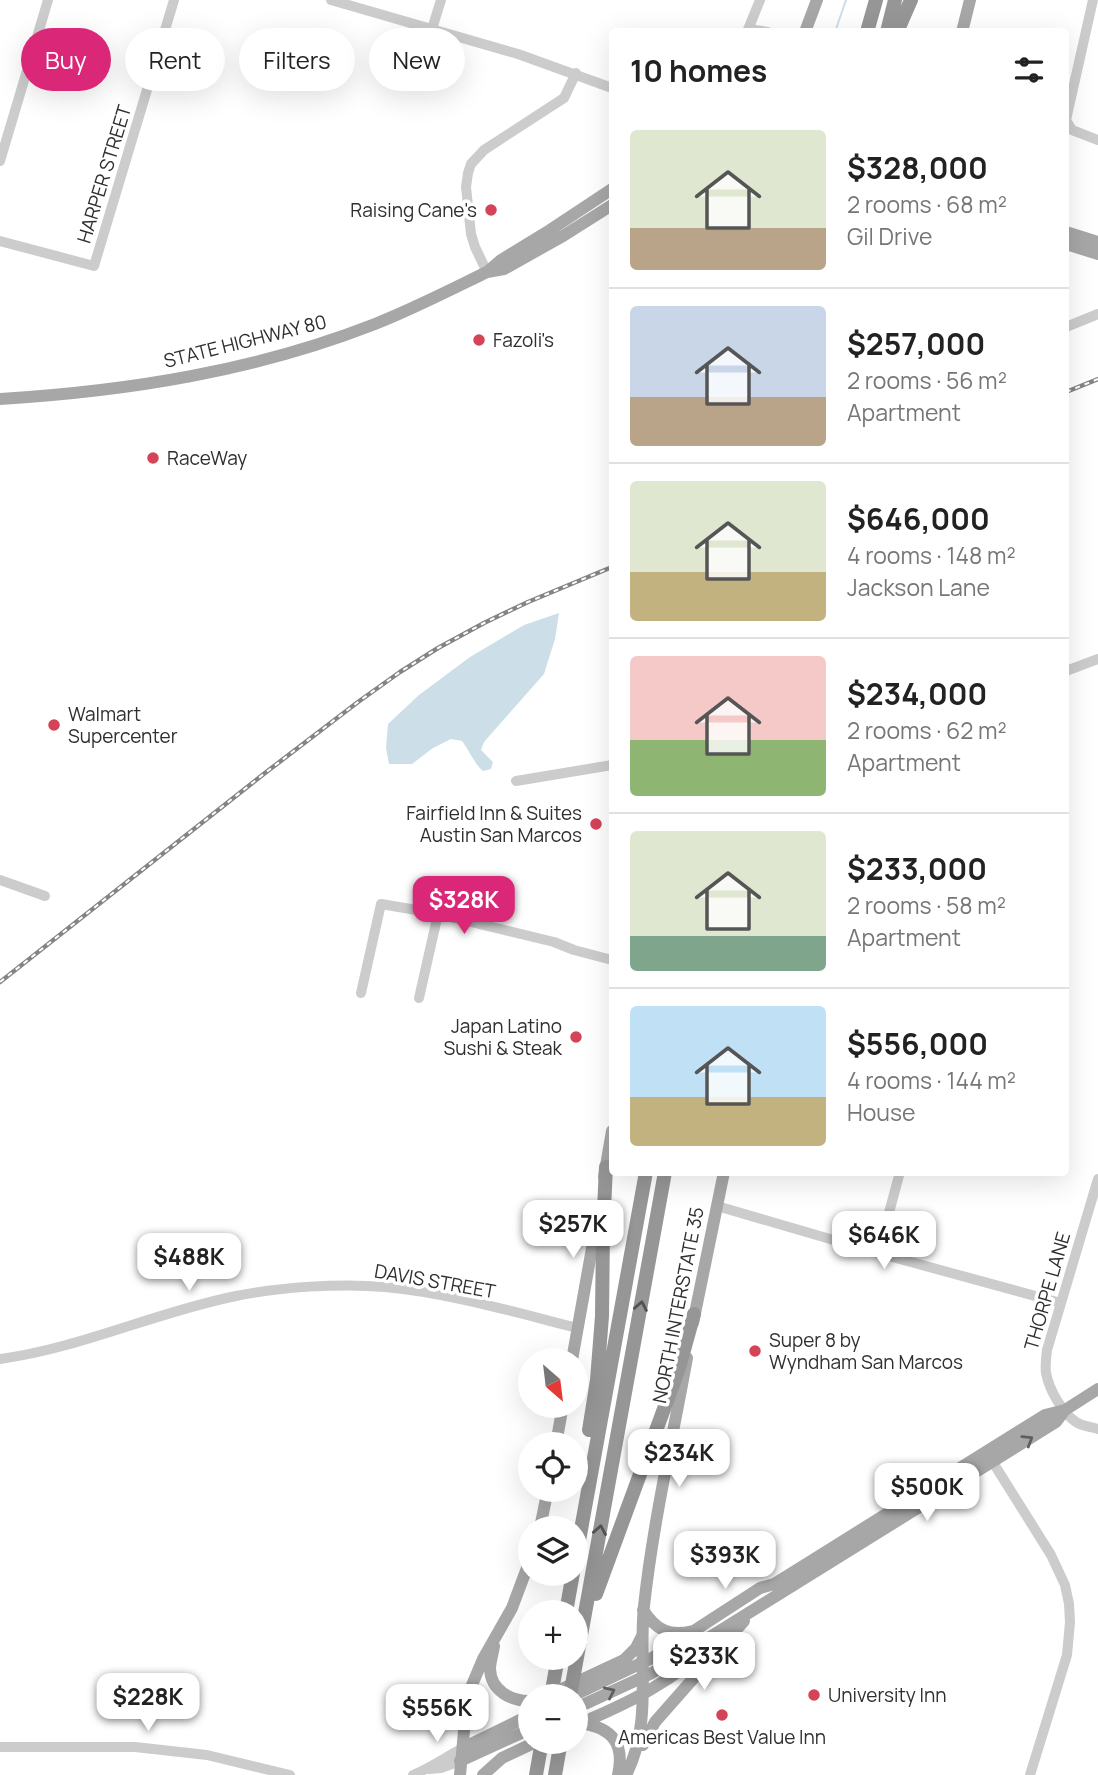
<!DOCTYPE html>
<meta charset="utf-8">
<style>
body{margin:0;font-family:Manrope,sans-serif;background:#f2f2f2;color:#222;height:100vh;display:flex;flex-direction:column;font-size:26px;white-space:nowrap}
*{box-sizing:border-box;margin:0}
p{font-size:23px;color:#767676}
.icon{flex:none;width:38px;height:38px;fill:none;stroke:currentColor;stroke-width:2;stroke-linecap:round;stroke-linejoin:round}
.map{position:relative;flex:1;overflow:hidden}
.drawer{position:absolute;left:609px;top:28px;width:460px;height:1148px;display:flex;flex-direction:column;background:#fff;border-radius:7px;box-shadow:0 7px 28px #0002}
.drawer>*{flex:none}
.top-card{position:absolute;left:21px;top:28px;width:483px;height:63px;display:flex;gap:14px}
.needle{width:46px;rotate:152deg}
.fabs{position:absolute;left:518px;top:1348px;display:grid;gap:14px}
.fabs a{display:grid;place-items:center;width:70px;height:70px;border-radius:50%;background:#fff;box-shadow:0 7px 28px #0002;font-size:35px}
.price{position:absolute;translate:-50% -60px;padding:0 16px;border-radius:14px;background:#fff;color:#222;font-size:23px;line-height:46px;filter:drop-shadow(0 2px 4px #0008)}
.price::after{content:'';position:absolute;left:50%;top:42px;width:21px;height:16px;margin-left:-10px;background:inherit;clip-path:polygon(0 0,100% 0,50% 100%)}
.price.current{background:#db2777;color:#fff}
ul{padding:0;list-style:none}
li{display:flex;align-items:center;gap:21px;height:175px;padding:0 21px}
li+li{border-top:2px solid #e0e0e0}
li span{display:grid;place-items:center;flex:none;width:196px;height:140px;border-radius:7px;color:#555}
li>.icon{margin-inline-start:auto}
span .icon{width:84px;height:84px;fill:#fffc;stroke-width:1}
li b{font-size:30px}
h2{display:flex;justify-content:space-between;align-items:center;height:84px;padding:0 21px;font-size:30px}
.tag{padding:0 24px;border-radius:32px;background:#fff;box-shadow:0 7px 28px #0002;font-size:24px;line-height:63px}
.tag.current{background:#db2777;color:#fff}
.map>svg:first-child{display:block}
.water{fill:#ccdfe8}
.lines{fill:none;stroke-linecap:round;stroke-linejoin:round}
.stream{stroke:#ccdfe8;stroke-width:2}
.minor{stroke:#ccc;stroke-width:10}
.major{stroke:#a7a7a7;stroke-width:12}
.highway{stroke:#969696;stroke-width:14}
.rail-casing{stroke:#848484;stroke-width:4.5}
.rail{stroke:#fff;stroke-width:2;stroke-dasharray:5;stroke-linecap:butt}
.oneway{stroke:#535353}
.oneway2{stroke:#5f5f5f}
.poi-dot{fill:#d44357;stroke:#fff;stroke-width:2.5}
.labels{text-anchor:middle;stroke-width:7;stroke-linejoin:round;paint-order:stroke}
.street-label{font-size:19px;fill:#2f2f2f;stroke:#fff}
.poi-label{font-size:19px;fill:#2f2f2f;stroke:#fff;text-anchor:start}
</style>
<div class="map">
<svg width="1098" height="1775" viewBox="0 0 1098 1775">
<rect width="100%" height="100%" fill="#fff"/>
<path class="water" d="M559 613 555 639 544 674 484 742 481 750 493 762 491 769 483 771C475 765 469 750 462 741L451 739 433 748 412 764H389L386 748 388 724 419 695 470 657 524 625Z"/>
<g class="lines">
<path class="stream" d="M835 32 846 0"/>
<path class="minor" d="M331 0 518 54 612 88
M1093 0 1066 120 1072 130 1098 140
M432 29 441 0
M748 29 768 32
M747 32 760 0
M0 161 48 0
M0 241 94 266 174 0
M487 272 475 247 471 234 466 187 468 173 471 164 484 150 564 98 576 73
M1066 327 1098 314
M1066 671 1098 659
M516 781 612 765
M0 880 45 896
M361 993 381 904 434 913 554 942 574 950 612 960
M419 998 438 914
M1098 1179 1047 1350C1046 1358 1045 1365 1046 1373 1049 1389 1062 1413 1076 1422 1082 1426 1091 1427 1098 1429
M717 1206 878 1253 1061 1303
M878 1253 900 1172
M0 1359C81 1348 156 1312 236 1296 281 1287 339 1283 385 1287 450 1293 514 1312 577 1328
M989 1456 1051 1555 1065 1585 1069 1604 1070 1622 1067 1655 1030 1775
M0 1747H135L207 1755 290 1775
M429 1769 441 1768 460 1761
M413 1775C430 1768 446 1757 463 1748"/>
<path class="major" d="M805 32 817 0
M962 32 970 0
M1066 232 1098 242
M1066 244 1098 254
M487 272 504 269 563 236 612 205
M0 399C129 391 255 371 375 324 413 309 450 290 487 272L501 260 550 230 612 189
M604 1177 612 1131
M693 1323 724 1172
M572 1360 599 1209
M556 1444 563 1405
M540 1528 548 1489
M643 1610C656 1630 669 1637 693 1631
M494 1646C493 1653 490 1662 490 1669 491 1691 511 1701 530 1701
M547 1696 624 1660 636 1648 642 1636
M572 1696 652 1658 760 1588 774 1584 811 1561 1045 1415 1065 1410 1098 1389
M576 1708 652 1673 1040 1432 1056 1422 1065 1410
M581 1723C612 1728 625 1743 618 1775
M576 1725C627 1704 677 1680 716 1639
M643 1745 655 1722 744 1621
M463 1748 530 1715
M460 1761 530 1729
M460 1775 466 1709 472 1685 483 1659 512 1608 530 1560
M483 1775 502 1758 538 1741
M626 1775C653 1722 638 1664 644 1606 653 1523 672 1441 687 1358"/>
<path class="highway" d="M867 32 876 0
M887 32 895 0
M897 32 911 0
M589 1430 597 1380 602 1316 603 1231 606 1167
M576 1557 646 1172
M596 1594 679 1368 694 1314
M566 1612 573 1573
M551 1696 558 1657
M570 1696 665 1172
M536 1775 542 1741
M555 1775 561 1741"/>
<defs>
<path id="rail" d="M1066 392 1098 379
M0 982 265 773 358 702 400 672 438 648 484 623 528 602 612 567"/>
</defs>
<use href="#rail" class="rail-casing"/>
<use href="#rail" class="rail"/>
</g>
<defs><path id="oneway-chevron" d="M-2-3.5L2.5 0L-2 3.5" fill="none" stroke-width="1.6" stroke-linecap="round" stroke-linejoin="round" transform="scale(1.75)"/></defs>
<g class="oneway">
<use href="#oneway-chevron" transform="translate(641 1306) rotate(-80)"/>
<use href="#oneway-chevron" transform="translate(600 1530) rotate(-80)"/>
</g>
<g class="oneway2">
<use href="#oneway-chevron" transform="translate(1028 1440) rotate(-32)"/>
<use href="#oneway-chevron" transform="translate(610 1692) rotate(-25)"/>
</g>
<g class="poi-dot">
<circle cx="491" cy="210" r="7"/>
<circle cx="479" cy="340" r="7"/>
<circle cx="153" cy="458" r="7"/>
<circle cx="54" cy="725" r="7"/>
<circle cx="596" cy="824" r="7"/>
<circle cx="576" cy="1037" r="7"/>
<circle cx="755" cy="1351" r="7"/>
<circle cx="814" cy="1695" r="7"/>
<circle cx="722" cy="1715" r="7"/>
</g>
<g class="labels">
<g class="street-label">
<text transform="translate(104 174) rotate(-73)" y="7">HARPER STREET</text>
<text transform="translate(245 341) rotate(-14)" y="7">STATE HIGHWAY 80</text>
<text transform="translate(435 1281) rotate(10)" y="7">DAVIS STREET</text>
<text transform="translate(1047 1291) rotate(-74)" y="7">THORPE LANE</text>
<text transform="translate(678 1305) rotate(-79)" y="7">NORTH INTERSTATE 35</text>
</g>
<g class="poi-label">
<text x="477" y="217" text-anchor="end">Raising Cane's</text>
<text x="493" y="347">Fazoli's</text>
<text x="167" y="465">RaceWay</text>
<text x="68" y="721">Walmart<tspan x="68" dy="22">Supercenter</tspan></text>
<text x="582" y="820" text-anchor="end">Fairfield Inn &amp; Suites<tspan x="582" dy="22">Austin San Marcos</tspan></text>
<text x="562" y="1033" text-anchor="end">Japan Latino<tspan x="562" dy="22">Sushi &amp; Steak</tspan></text>
<text x="769" y="1347">Super 8 by<tspan x="769" dy="22">Wyndham San Marcos</tspan></text>
<text x="828" y="1702">University Inn</text>
<text x="722" y="1744" text-anchor="middle">Americas Best Value Inn</text>
</g>
</g>
</svg>
<div class="fabs">
<a><svg class="needle" viewBox="-14 -14 28 28"><path d="M0-13l5 13h-10z" fill="#e53935"/><path d="M0 13l5-13h-10z" fill="#767676"/></svg></a>
<a><svg class="icon" aria-label="locate" viewBox="0 0 24 24"><circle cx="12" cy="12" r="6"/><path d="M12 2v4M12 18v4M2 12h4M18 12h4"/></svg></a>
<a><svg class="icon" aria-label="layers" viewBox="0 0 24 24"><path d="M12 4l9 5-9 5-9-5zM3 14l9 5 9-5"/></svg></a>
<a>+</a>
<a>−</a>
</div>
<b class="price current" style="left:464px;top:936px">$328K</b>
<b class="price" style="left:573px;top:1260px">$257K</b>
<b class="price" style="left:884px;top:1271px">$646K</b>
<b class="price" style="left:189px;top:1293px">$488K</b>
<b class="price" style="left:679px;top:1489px">$234K</b>
<b class="price" style="left:927px;top:1523px">$500K</b>
<b class="price" style="left:725px;top:1591px">$393K</b>
<b class="price" style="left:704px;top:1692px">$233K</b>
<b class="price" style="left:148px;top:1733px">$228K</b>
<b class="price" style="left:437px;top:1744px">$556K</b>
<div class="top-card">
<a class="tag current">Buy</a>
<a class="tag">Rent</a>
<a class="tag">Filters</a>
<a class="tag">New</a>
</div>
<section class="drawer">
<h2>10 homes<svg class="icon" aria-label="filters" viewBox="0 0 24 24"><path d="M4 7h16M4 17h16"/><circle cx="9" cy="7" r="2"/><circle cx="15" cy="17" r="2"/></svg></h2>
<ul>
<li><span style="background:linear-gradient(#dfe7d0 70%,#b9a48a 0)"><svg class="icon" aria-label="home" viewBox="0 0 24 24"><path d="M3 11l9-7 9 7M6 9v11h12V9"/></svg></span><div><b>$328,000</b><p>2 rooms · 68 m²</p><p>Gil Drive</p></div></li>
<li><span style="background:linear-gradient(#c9d6e8 65%,#b9a48a 0)"><svg class="icon" aria-label="home" viewBox="0 0 24 24"><path d="M3 11l9-7 9 7M6 9v11h12V9"/></svg></span><div><b>$257,000</b><p>2 rooms · 56 m²</p><p>Apartment</p></div></li>
<li><span style="background:linear-gradient(#dfe7d0 65%,#c2b280 0)"><svg class="icon" aria-label="home" viewBox="0 0 24 24"><path d="M3 11l9-7 9 7M6 9v11h12V9"/></svg></span><div><b>$646,000</b><p>4 rooms · 148 m²</p><p>Jackson Lane</p></div></li>
<li><span style="background:linear-gradient(#f6c9c9 60%,#8fb573 0)"><svg class="icon" aria-label="home" viewBox="0 0 24 24"><path d="M3 11l9-7 9 7M6 9v11h12V9"/></svg></span><div><b>$234,000</b><p>2 rooms · 62 m²</p><p>Apartment</p></div></li>
<li><span style="background:linear-gradient(#dfe7d0 75%,#7fa58c 0)"><svg class="icon" aria-label="home" viewBox="0 0 24 24"><path d="M3 11l9-7 9 7M6 9v11h12V9"/></svg></span><div><b>$233,000</b><p>2 rooms · 58 m²</p><p>Apartment</p></div></li>
<li><span style="background:linear-gradient(#bfe0f5 65%,#c2b280 0)"><svg class="icon" aria-label="home" viewBox="0 0 24 24"><path d="M3 11l9-7 9 7M6 9v11h12V9"/></svg></span><div><b>$556,000</b><p>4 rooms · 144 m²</p><p>House</p></div></li>
</ul>
</section>
</div>
